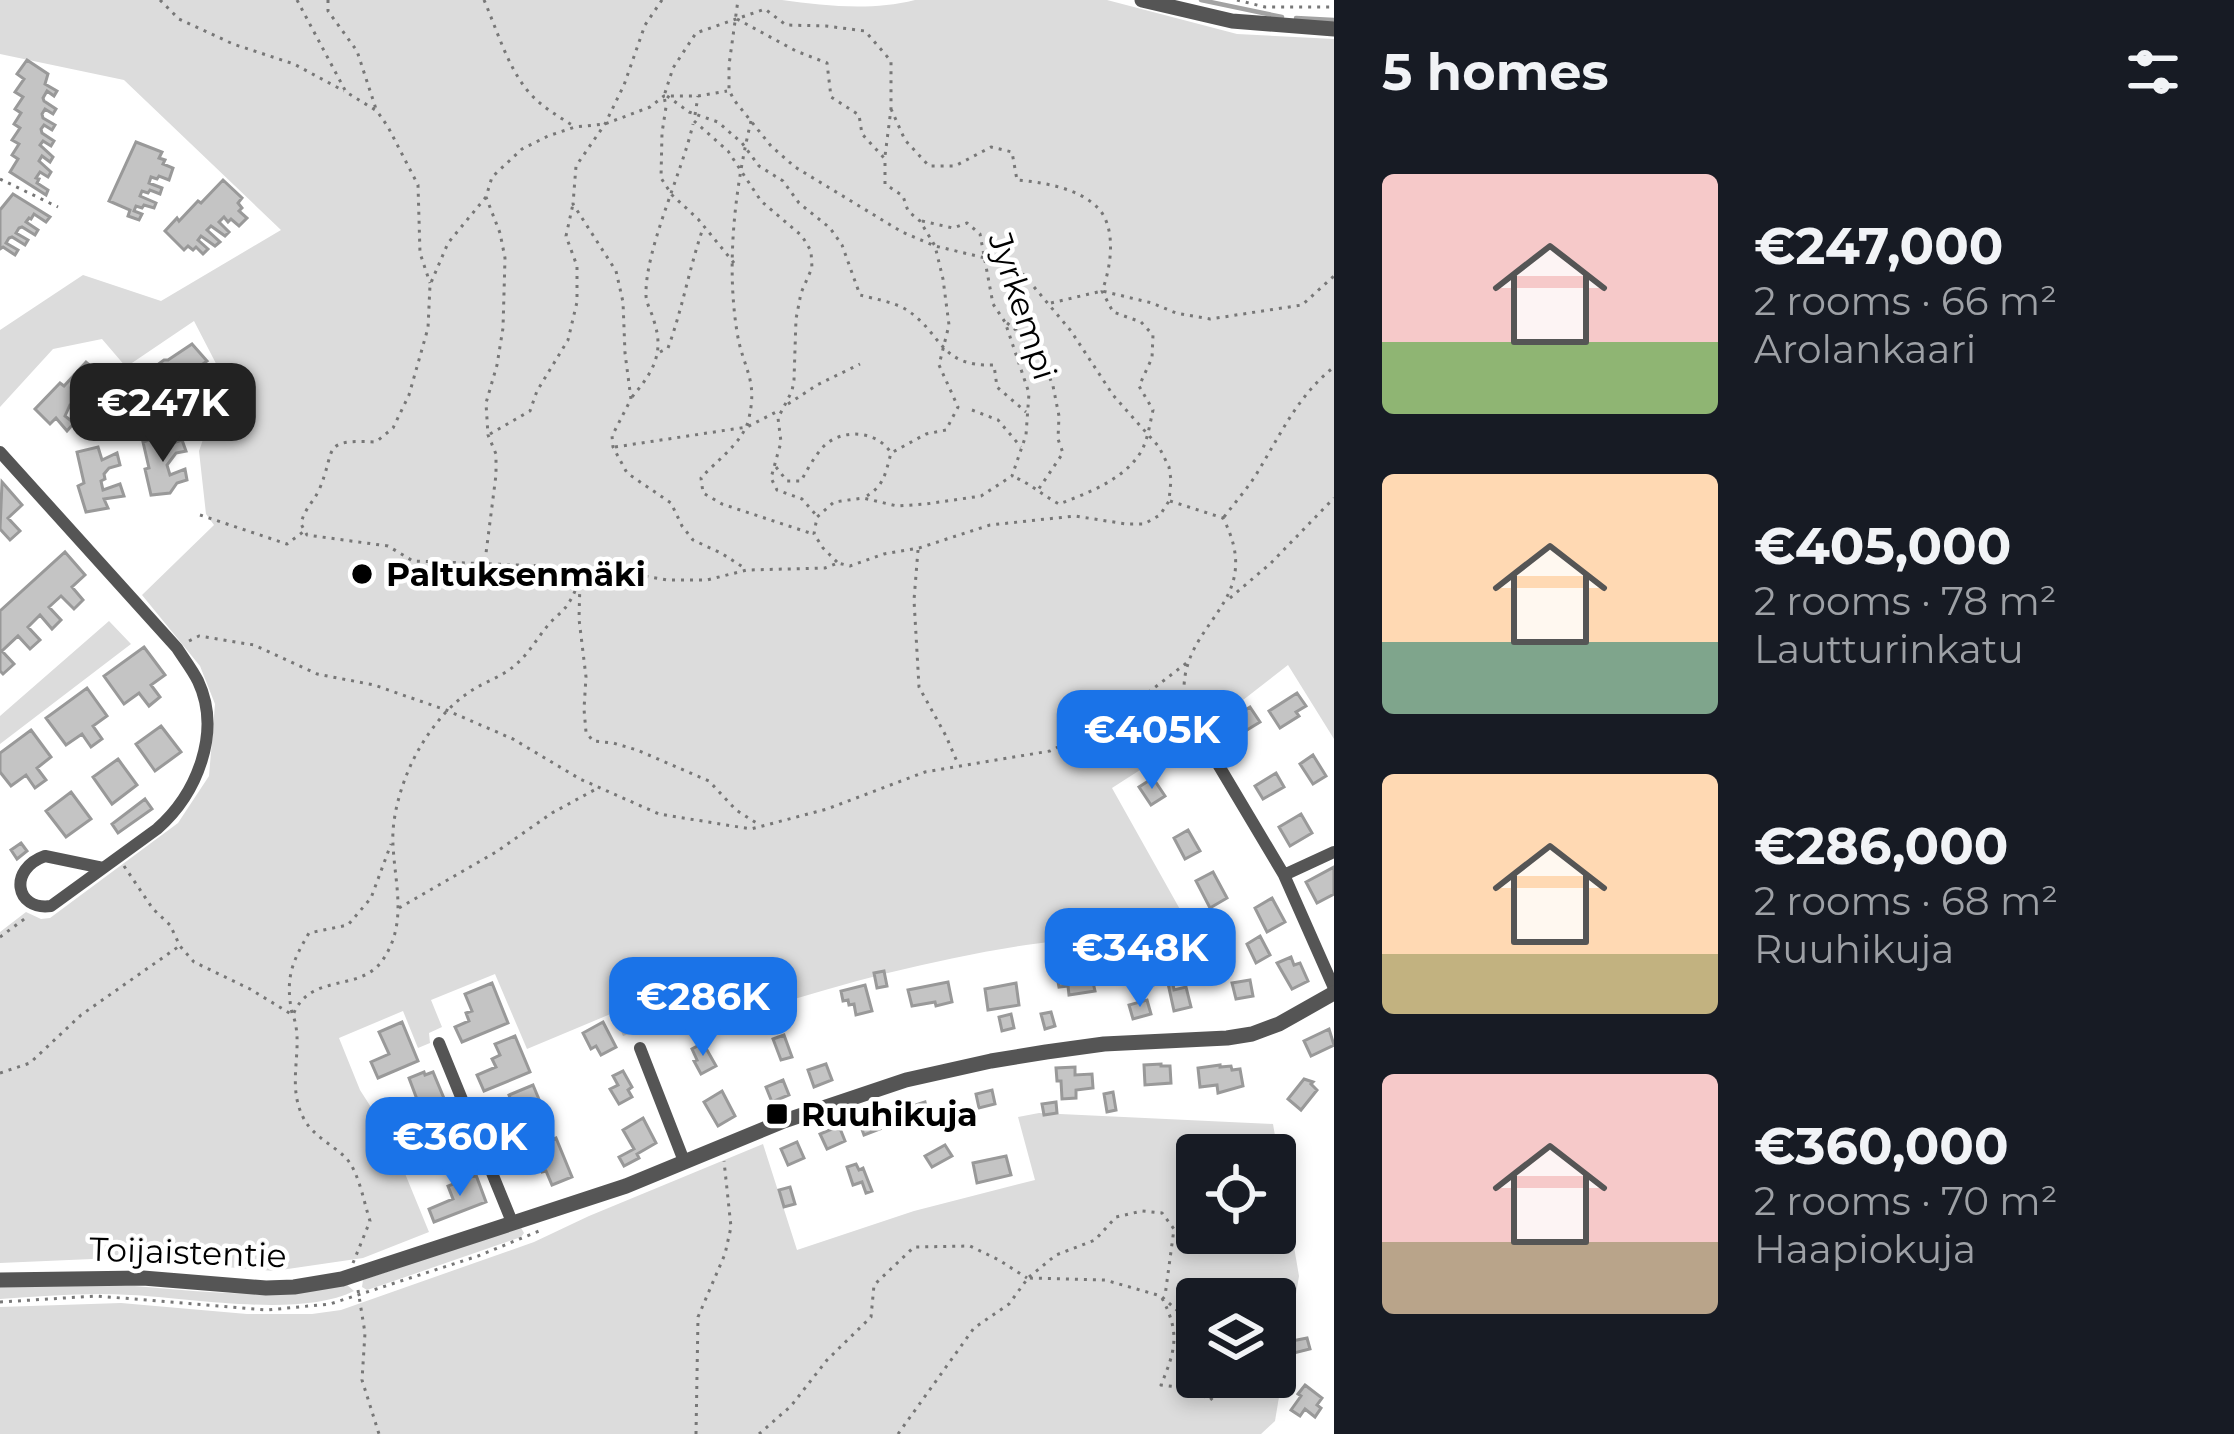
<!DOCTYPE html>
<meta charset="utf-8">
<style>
body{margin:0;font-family:Montserrat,sans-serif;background:#20242c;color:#f1f3f6;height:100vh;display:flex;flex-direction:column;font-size:45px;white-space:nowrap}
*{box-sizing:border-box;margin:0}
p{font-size:39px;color:#9ea1a6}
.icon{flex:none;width:66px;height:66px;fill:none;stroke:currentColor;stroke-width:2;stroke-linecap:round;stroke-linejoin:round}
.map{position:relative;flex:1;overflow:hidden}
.details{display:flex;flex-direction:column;background:#171b24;width:900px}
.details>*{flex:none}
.controls{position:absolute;left:1176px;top:1134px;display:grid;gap:24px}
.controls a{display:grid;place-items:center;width:120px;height:120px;border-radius:12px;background:#171b24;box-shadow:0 6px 18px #0003;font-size:60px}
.price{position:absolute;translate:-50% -102px;padding:0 27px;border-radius:24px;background:#1a73e8;color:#fff;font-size:39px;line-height:78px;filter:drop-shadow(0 3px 6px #0008)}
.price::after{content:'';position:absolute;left:50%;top:72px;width:36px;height:27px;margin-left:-18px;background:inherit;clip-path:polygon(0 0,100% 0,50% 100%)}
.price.on{background:#222;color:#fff}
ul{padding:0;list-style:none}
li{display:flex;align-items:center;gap:36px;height:300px;padding:0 48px}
li span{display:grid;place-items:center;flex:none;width:336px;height:240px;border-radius:12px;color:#555}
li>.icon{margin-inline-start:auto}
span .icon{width:144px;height:144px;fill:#fffc;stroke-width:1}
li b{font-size:51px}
h2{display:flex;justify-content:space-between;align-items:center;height:144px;padding:0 48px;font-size:51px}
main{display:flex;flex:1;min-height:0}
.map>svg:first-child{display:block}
.green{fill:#dcdcdc;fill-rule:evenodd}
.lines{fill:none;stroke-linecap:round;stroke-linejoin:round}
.stream{stroke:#a3a3a3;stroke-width:4.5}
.building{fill:#c4c4c4;stroke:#999;stroke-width:3}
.path{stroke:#777;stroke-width:3;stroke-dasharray:3 6;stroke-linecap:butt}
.minor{stroke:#555;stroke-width:12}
.tertiary{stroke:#555;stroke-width:15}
.poi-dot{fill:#000;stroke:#fff;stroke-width:4.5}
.labels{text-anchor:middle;stroke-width:9;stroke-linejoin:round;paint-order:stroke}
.street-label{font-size:33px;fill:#000;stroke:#fff}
.poi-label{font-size:33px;font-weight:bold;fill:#000;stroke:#fff;text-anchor:start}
</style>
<main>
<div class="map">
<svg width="1334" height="1434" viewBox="0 0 1334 1434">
<rect width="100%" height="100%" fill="#fff"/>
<path class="green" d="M0 0H782C826 6 871 11 915 0H1107L1237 34 1334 39V739L1288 665 1216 721 1208 712 1177 733 1182 743 1112 788 1191 929C1136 933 1081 937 1026 945 923 961 823 988 724 1022L704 976 631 1006 640 1030 623 1036 613 1013 527 1049 495 974 431 1000 442 1027 429 1033 430 1043 418 1048 403 1011 339 1038 360 1090 390 1137 429 1232 363 1258 274 1271 115 1258 0 1263V932L26 912 41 919 50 918 178 823 209 776 215 704 200 666 142 595 214 525 206 514 199 451 224 379 194 321 126 367 102 339 53 349 0 407V330L83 275 161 301 281 230 124 80 0 54Z
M109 621 131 644 0 744V716Z
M1039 1113 1273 1124 1299 1276 1275 1421 1261 1434H0V1307L121 1303 247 1314H312L341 1310 534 1242 589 1216 763 1144 797 1250 914 1211 1035 1180 1018 1117ZM1197 1155H1275V1233H1197ZM1197 1299H1275V1377H1197Z
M520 1226 524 1233 521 1237 385 1284 367 1290 362 1287 363 1280Z
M90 1283C176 1287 261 1304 346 1284L354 1291C299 1318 193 1298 131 1295 88 1292 44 1296 0 1299V1287Z"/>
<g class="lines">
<path class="stream" d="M1201 0 1282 17
M1296 18 1334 20"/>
</g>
<path class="building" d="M27 60 48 74 45 84 57 91 54 96 47 91 43 98 44 101 56 109 53 114 45 109 42 114 43 118 55 125 52 130 44 125 41 129 42 133 54 141 51 146 43 141 40 145 53 157 50 162 42 156 39 161 51 172 48 177 40 172 36 178 39 179 37 183 48 190 46 195 10 172 18 159 12 155 19 144 12 140 20 128 14 124 21 113 15 109 23 97 15 92 24 79 17 74Z
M136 142 162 152 159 158 165 160 163 164 173 168 169 180 159 176 157 179 151 177 149 183 162 188 160 194 150 190 148 193 142 191 140 196 156 203 154 208 144 205 142 208 136 206 134 211 142 214 139 220 128 216 130 210 109 201Z
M223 180 242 198 238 203 242 208 239 211 247 218 239 226 231 219 228 222 224 217 219 222 229 232 225 236 211 226 207 230 220 242 215 246 201 236 198 240 208 249 203 254 196 247 193 250 188 246 184 250 165 231 177 218 179 221 198 201 201 203Z
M13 194 50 217 46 222 34 214 31 219 29 218 26 222 38 230 35 235 22 227 19 228 16 233 28 240 25 245 12 237 9 238 6 243 18 250 15 255 3 247 0 249V210Z
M192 344 207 361 196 369 208 384 198 390 185 377 180 382 187 392 182 396 174 384 169 383 165 390 170 401 161 409 154 399 145 398 134 382 164 360H168Z
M86 362 103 377 98 383 102 386 98 389 108 398 99 407 89 397 87 400 84 397 79 403 88 410 85 415 74 405H70L65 416 74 423 67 431 56 418 50 424 35 409 60 383 64 386Z
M163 435 173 443 182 440 186 451 176 453 167 465 170 475 185 469 187 480 177 483 170 493 151 495 145 469 149 468 143 442Z
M98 447 102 460 117 453 120 465 109 468 104 474 105 479 101 481 103 490 120 484 124 496 104 499 108 508 86 512 78 486 84 483 77 452Z
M2 482 22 505 8 518 20 531 10 540 0 529Z
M65 552 85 575 72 587 83 600 74 609 61 596 49 607 61 620 52 629 40 615 28 627 40 640 30 649 18 636 2 651 14 664 3 674 0 671V611Z
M144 647 165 675 151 685 160 697 149 706 139 693 124 704 104 676Z
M87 688 107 716 93 726 102 739 91 747 82 734 66 745 46 718Z
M1297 693 1306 706 1296 712 1299 716 1280 728 1269 711Z
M1250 707 1260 722 1229 741 1220 726Z
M161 726 181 752 155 771 136 744Z
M31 730 51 757 37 768 46 780 35 788 26 775 11 786 0 772V753Z
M1313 755 1326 776 1313 784 1300 764Z
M118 759 137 785 112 804 93 777Z
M1276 773 1284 787 1263 799 1255 786Z
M1153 778 1165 796 1151 805 1139 787Z
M71 792 91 819 66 837 46 811Z
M145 799 152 809 118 833 112 824Z
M1301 814 1312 833 1290 846 1279 827Z
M1188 830 1200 851 1185 859 1174 838Z
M21 843 27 851 17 859 11 850Z
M1334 867V894L1317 903 1306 882Z
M1213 872 1227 898 1210 908 1196 881Z
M1272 898 1285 922 1267 932 1255 908Z
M1260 936 1270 955 1256 963 1247 944Z
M1291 957 1294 965 1300 963 1308 981 1292 989 1277 963Z
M1157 966 1160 984 1151 985 1149 967Z
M1079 969 1081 980 1092 978 1095 991 1069 995 1068 986 1059 987 1056 972Z
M884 971 887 986 877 988 874 973Z
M1172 978 1174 990 1186 987 1191 1007 1174 1011 1167 979Z
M1250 980 1253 996 1236 999 1232 983Z
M948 982 952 1002 936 1006 935 1002 912 1006 908 990Z
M492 983 508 1023 462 1042 455 1027 469 1021 466 1013 472 1011 465 994Z
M1016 983 1019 1005 988 1010 985 989Z
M865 985 872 1011 856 1015 854 1004 849 1005 848 1000 843 1001 841 991Z
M1147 1000 1151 1014 1133 1019 1129 1005Z
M687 1002 696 1021 682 1028 673 1010Z
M1051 1012 1055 1026 1045 1029 1041 1014Z
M1011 1014 1014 1028 1002 1031 999 1017Z
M402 1022 418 1061 378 1078 371 1062 389 1054 379 1032Z
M603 1022 616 1047 601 1055 596 1046 591 1049 583 1033Z
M1329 1029 1334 1045 1311 1056 1304 1041Z
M784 1035 792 1057 781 1060 773 1039Z
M515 1036 530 1072 484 1091 477 1075 496 1067 492 1059 500 1055 495 1044Z
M703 1043 716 1066 701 1074 694 1061 697 1060 692 1049Z
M826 1064 832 1080 814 1087 808 1070Z
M1161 1064V1066H1170L1171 1083 1145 1085 1144 1065Z
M1220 1065V1067L1231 1066 1232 1070 1240 1069 1243 1086 1218 1093 1217 1085 1200 1087 1198 1068Z
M1075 1067V1075L1092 1074 1093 1088 1076 1090V1098L1062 1099 1061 1081H1057L1056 1068Z
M623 1071 632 1087 628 1090 632 1097 619 1104 610 1089 618 1085 613 1076Z
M424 1072 425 1075 433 1072 448 1108 403 1126 397 1110 418 1102 409 1078Z
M1304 1079 1313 1082 1311 1084 1317 1090 1301 1110 1288 1099Z
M783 1080 789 1095 772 1102 766 1087Z
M533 1085 548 1121 539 1125 541 1128 513 1140 507 1126 517 1122 515 1117 517 1116 509 1095Z
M992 1090 995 1104 979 1108 976 1094Z
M722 1091 735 1116 718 1126 704 1102Z
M1113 1092 1116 1110 1107 1112 1104 1094Z
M925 1102 930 1122 911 1127 906 1108Z
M1056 1102 1057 1113 1044 1115 1042 1104Z
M875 1116 880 1129 864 1135 859 1121Z
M643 1118 656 1143 637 1154 639 1158 624 1166 619 1157 634 1149 623 1130Z
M450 1121 453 1128 457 1126 470 1157 435 1172 430 1159 438 1155 430 1138 434 1137 430 1129Z
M839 1126 845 1141 827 1149 820 1134Z
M556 1138 572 1177 552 1185 546 1171 542 1172 535 1155 540 1153 537 1146Z
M797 1142 804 1158 788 1165 781 1149Z
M945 1145 952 1156 932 1167 925 1156Z
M1006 1156 1011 1175 977 1183 973 1163Z
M856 1164 859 1170 863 1168 872 1191 866 1193 862 1182 853 1185 847 1167Z
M476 1175 486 1202 434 1222 429 1209 453 1199 448 1186Z
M790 1187 795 1204 784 1207 779 1190Z
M1307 1338 1310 1349 1294 1353 1292 1341Z
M1305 1385 1322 1398 1317 1405 1321 1408 1315 1417 1305 1409 1300 1416 1291 1410 1301 1396 1298 1394Z"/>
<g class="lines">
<path class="path" d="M160 0 179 19 233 44 294 64 344 91
M297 0 346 92 377 111 388 127 418 185 420 253 430 283
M328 0V11L357 51 376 109
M484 0C497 30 507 65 527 90 540 106 558 116 575 127
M662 0 645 25 624 85 605 124 576 166 573 204 616 271 623 302 625 353 631 399 612 436 613 447 627 473 671 503 682 526 693 540 721 553 746 569
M1237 0 1265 7H1334
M737 19 796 51 827 63 831 97 859 115 862 134 885 159V184L903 196 908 211 920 221 935 246 943 279 949 325 939 365 958 407 946 430 926 434 891 453C885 475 884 487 863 498
M667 96 689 112 718 122 742 143 759 166 783 181 799 203 830 228 842 245 860 295C875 299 894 302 907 310 943 334 939 367 994 365L997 387 1026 412
M891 109 905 140 929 166H955L991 147 1012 152 1017 180C1042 182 1079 188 1098 208 1117 228 1111 268 1102 291L1113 312 1141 322 1153 335 1152 358 1139 386 1153 410C1150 423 1148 438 1142 450 1126 479 1088 493 1059 504 1042 495 1030 483 1012 476
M695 115 698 96
M694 121 728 151 761 201 802 236 811 251 812 268 801 293 796 319 794 380 792 391 778 418 781 442 771 478 777 490 802 499 816 515
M751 121C735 188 726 263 737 332 743 370 759 379 748 422 741 444 716 461 701 478L703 493 722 504 813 534
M0 179 58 207
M486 197 448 243 430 285 428 328 409 395 393 428 376 442C319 439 337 449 319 490 313 503 304 509 301 524L307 535 388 546 413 561 545 566 580 580 579 619 586 677 584 709 586 732 593 741 613 743 637 750 709 781 736 810 758 824
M734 263 698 219 672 195 661 178 662 133 666 107 664 96 673 68 696 33 765 9 786 25 826 26 865 31 891 61V109L885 156
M1051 303 1102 291 1152 303 1176 313 1210 319 1302 305 1334 276
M1007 323 1016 330 1020 340 1042 358 1053 386 1059 416 1058 439 1063 453 1038 490
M660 352 668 348C682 310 689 270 702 231
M632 397C652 373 665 354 654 321 652 312 646 304 646 295 645 249 682 173 693 124
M788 404 817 385 860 364
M972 410 998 420 1021 447
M490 434 530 411 537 391 568 340 577 302V266L566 236 573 204
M615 447 747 427 780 410
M776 467 787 481H801C807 470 814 457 823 447 841 428 877 430 891 453
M1170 501 1223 518C1266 601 1186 619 1184 687 1184 699 1192 712 1196 723
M200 515 287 544 303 532
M1224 517C1234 504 1245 491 1254 478 1279 438 1296 397 1334 367
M918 550 914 600 919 687 946 736 958 764
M485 561 496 475V454L488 435 486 403 497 365 503 328 505 258 500 233 486 197 492 177 522 149 548 136 575 127 605 124 650 107 664 96H698L727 91
M837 562 823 548 814 534 817 517 834 502 863 498 897 506 926 504 981 496 1012 476 1026 435 1029 393 1005 322 993 304 980 234 967 223 953 228 922 221
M1230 598 1271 563 1334 498
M189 641 199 636 254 645 317 674 374 685 446 710 513 739 580 779 659 814 751 829 827 809 925 772 1050 751 1114 719 1189 661
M124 866 153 909 170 925 180 946 194 962 250 989 291 1014
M399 908 496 852 552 813 596 789
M0 937 27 917
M292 1013C285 978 292 962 309 933L348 925 371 898 391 844
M0 1073 30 1063 81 1015 178 947
M353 1263 370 1221C364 1203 359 1172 346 1158 333 1145 313 1136 304 1119 285 1084 305 1048 293 1015 310 972 359 993 382 961 408 924 395 886 393 845 391 814 404 775 419 749 433 725 451 703 474 689 487 681 503 676 514 666 529 654 537 638 549 624 555 617 563 612 568 604 573 597 576 588 580 580L602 575 633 574 667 580H707L747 570 825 568 838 563 850 566 884 554 919 548 990 525 1075 516 1126 524H1144L1160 515 1169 501 1171 480 1169 467 1159 447 1113 395 1071 331 1024 275 1002 262 935 246 902 232 795 167 771 146 734 100 729 90V65L738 0
M1029 1277 1056 1255 1095 1240 1116 1217 1142 1211 1162 1213 1174 1229 1165 1296
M358 1290 365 1333 362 1380 379 1434
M1162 1298C1180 1333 1176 1349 1161 1385L1193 1389 1210 1400 1236 1377
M0 1302 97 1296 267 1310 330 1304 478 1256 544 1229
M696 1434 698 1317 725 1254 731 1227 724 1161
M759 1434 791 1406 827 1360 871 1317 874 1285 914 1247 970 1246 999 1260 1027 1278
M898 1434 974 1328 1009 1304 1028 1278 1105 1280 1161 1296 1197 1328"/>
<path class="minor" d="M0 452 177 648C184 659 192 669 198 681 222 732 197 794 157 829L51 906C15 911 8 869 45 856L103 868
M1200 734 1284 875 1334 988
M1284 875 1334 852
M439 1043 512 1222
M640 1048 684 1161"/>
<path class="tertiary" d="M1142 0 1232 21 1334 29
M0 1280 143 1278 266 1288 294 1287 342 1279 626 1186 781 1122 906 1080 991 1061 1046 1052 1104 1044 1227 1038 1252 1034 1279 1024 1334 993"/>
</g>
<g class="poi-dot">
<circle cx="362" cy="574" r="12"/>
<rect x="765" y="1102" width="24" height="24" rx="6"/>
</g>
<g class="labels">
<g class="street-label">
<text transform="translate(1023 306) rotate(72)" y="12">Jyrkempi</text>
<text transform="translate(188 1252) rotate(2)" y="12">Toijaistentie</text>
</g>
<g class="poi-label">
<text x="386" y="586">Paltuksenmäki</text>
<text x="801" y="1126">Ruuhikuja</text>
</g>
</g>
</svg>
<div class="controls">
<a><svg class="icon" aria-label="locate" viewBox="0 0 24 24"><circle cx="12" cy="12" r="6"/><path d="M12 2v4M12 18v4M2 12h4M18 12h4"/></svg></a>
<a><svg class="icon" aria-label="layers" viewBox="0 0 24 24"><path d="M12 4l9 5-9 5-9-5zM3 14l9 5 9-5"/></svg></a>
</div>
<b class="price on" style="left:163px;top:465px">€247K</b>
<b class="price" style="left:1152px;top:792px">€405K</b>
<b class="price" style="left:1140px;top:1010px">€348K</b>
<b class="price" style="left:703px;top:1059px">€286K</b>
<b class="price" style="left:460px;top:1199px">€360K</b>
</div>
<section class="details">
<h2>5 homes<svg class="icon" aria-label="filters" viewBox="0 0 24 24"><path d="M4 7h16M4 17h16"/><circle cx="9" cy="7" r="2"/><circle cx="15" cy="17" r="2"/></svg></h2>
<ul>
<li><span style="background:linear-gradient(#f6c9c9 70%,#8fb573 0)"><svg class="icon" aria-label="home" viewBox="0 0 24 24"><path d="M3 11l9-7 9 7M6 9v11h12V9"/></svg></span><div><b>€247,000</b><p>2 rooms · 66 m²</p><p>Arolankaari</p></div></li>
<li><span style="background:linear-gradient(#ffd9b3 70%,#7fa58c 0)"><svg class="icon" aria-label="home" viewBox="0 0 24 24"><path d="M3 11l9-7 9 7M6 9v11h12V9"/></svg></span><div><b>€405,000</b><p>2 rooms · 78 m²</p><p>Lautturinkatu</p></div></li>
<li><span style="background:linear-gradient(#ffd9b3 75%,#c2b280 0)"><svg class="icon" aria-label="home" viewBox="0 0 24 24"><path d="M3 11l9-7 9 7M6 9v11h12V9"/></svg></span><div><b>€286,000</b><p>2 rooms · 68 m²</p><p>Ruuhikuja</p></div></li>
<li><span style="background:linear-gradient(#f6c9c9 70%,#b9a48a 0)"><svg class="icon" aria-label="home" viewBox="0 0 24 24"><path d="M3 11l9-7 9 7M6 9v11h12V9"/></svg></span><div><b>€360,000</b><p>2 rooms · 70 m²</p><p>Haapiokuja</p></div></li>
</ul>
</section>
</main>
